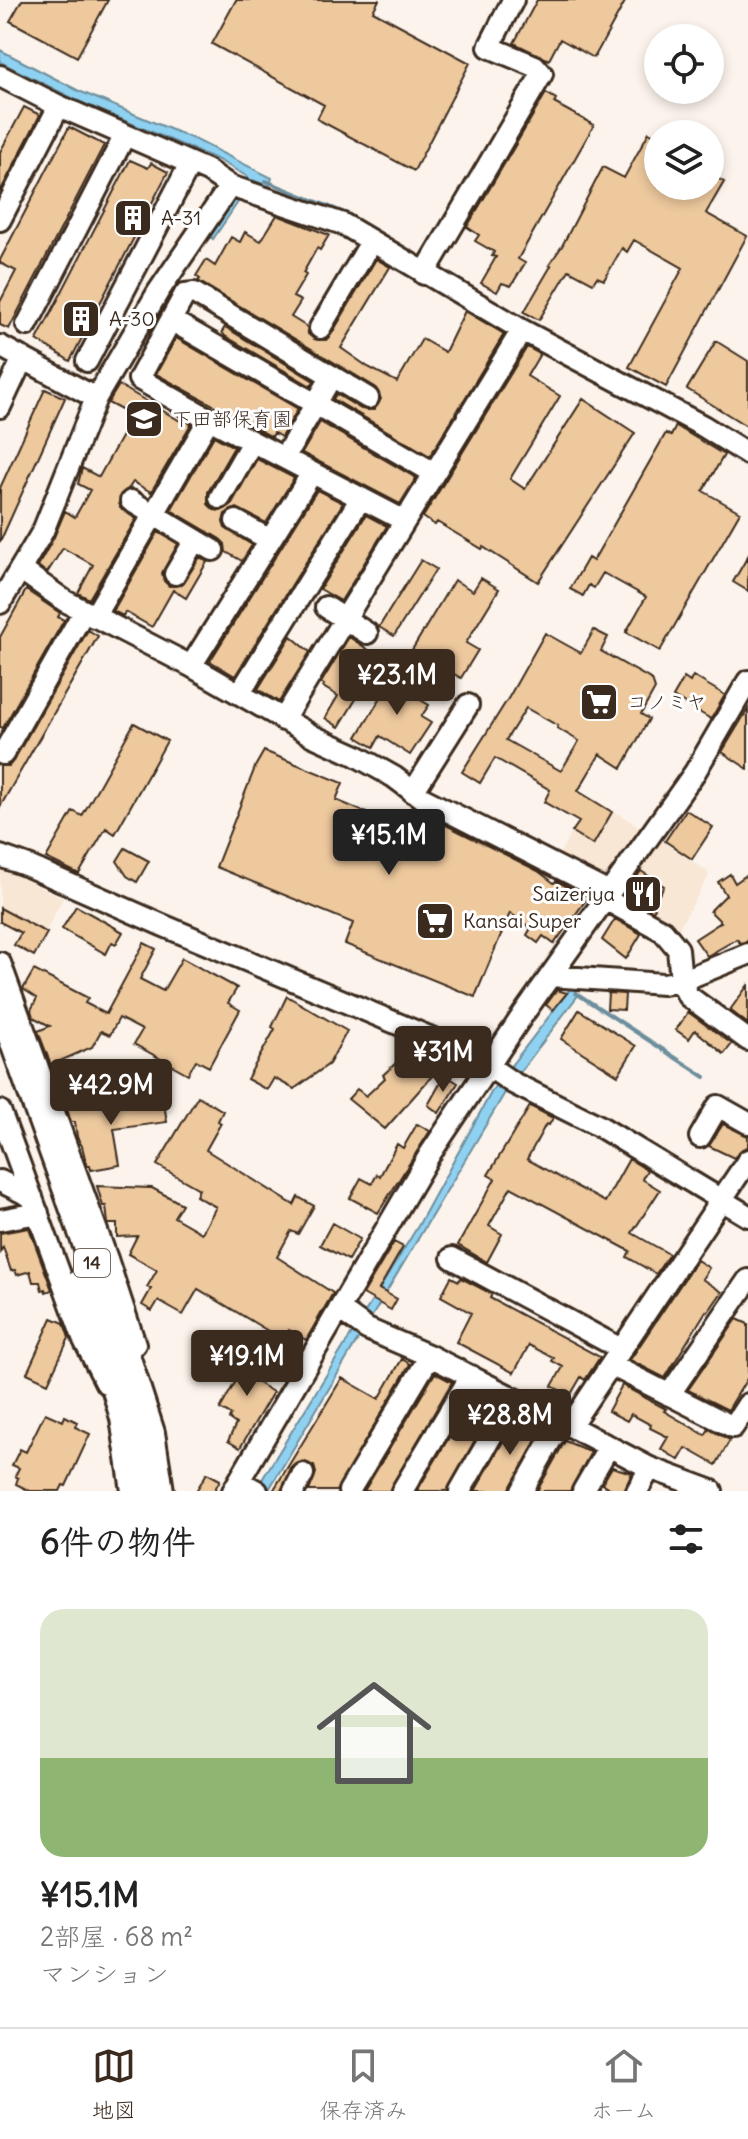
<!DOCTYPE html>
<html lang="ja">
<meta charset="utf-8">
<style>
body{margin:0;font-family:Delius,"Klee One",sans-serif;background:#f2f2f2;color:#222;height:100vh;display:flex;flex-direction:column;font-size:30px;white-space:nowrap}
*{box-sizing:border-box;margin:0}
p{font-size:26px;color:#767676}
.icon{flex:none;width:44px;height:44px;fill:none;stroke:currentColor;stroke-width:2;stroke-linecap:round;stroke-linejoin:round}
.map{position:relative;height:1491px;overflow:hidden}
.panel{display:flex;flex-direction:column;background:#fff;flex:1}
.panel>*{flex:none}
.controls{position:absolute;left:644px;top:24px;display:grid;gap:16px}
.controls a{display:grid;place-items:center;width:80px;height:80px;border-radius:50%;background:#fff;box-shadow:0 4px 12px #0003;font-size:40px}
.price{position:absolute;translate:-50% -68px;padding:0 18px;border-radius:8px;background:#3b2a1e;color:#fff;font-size:26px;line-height:52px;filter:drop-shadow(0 2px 4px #0008)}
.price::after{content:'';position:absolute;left:50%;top:48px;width:24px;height:18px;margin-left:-12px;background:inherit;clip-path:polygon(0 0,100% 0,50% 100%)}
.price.on{background:#222;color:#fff}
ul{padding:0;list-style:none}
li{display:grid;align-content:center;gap:16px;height:424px;padding:0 40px}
li span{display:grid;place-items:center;height:248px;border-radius:24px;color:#555}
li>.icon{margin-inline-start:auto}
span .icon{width:144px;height:144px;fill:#fffc;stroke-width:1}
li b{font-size:34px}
h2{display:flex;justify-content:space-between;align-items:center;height:96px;padding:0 40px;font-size:34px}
.menu{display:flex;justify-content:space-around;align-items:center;height:112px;border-top:2px solid #e0e0e0;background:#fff;font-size:22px;color:#767676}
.menu a{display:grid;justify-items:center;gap:4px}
.menu .on{color:#3b2a1e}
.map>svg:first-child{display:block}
.built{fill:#f8e7d5}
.water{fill:#8fd1f1;stroke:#6d8e9d;stroke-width:2}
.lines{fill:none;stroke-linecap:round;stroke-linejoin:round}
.stream{stroke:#6d8e9d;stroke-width:4}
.building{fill:#eec99e;stroke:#3b2a1e;stroke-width:2;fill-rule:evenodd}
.minor-casing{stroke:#3b2a1e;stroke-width:26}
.major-casing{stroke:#3b2a1e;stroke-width:32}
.minor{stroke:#fff;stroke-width:20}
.major{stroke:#fff;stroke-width:26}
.labels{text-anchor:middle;stroke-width:6;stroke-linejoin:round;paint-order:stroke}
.shield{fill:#fff;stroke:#766a62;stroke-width:2}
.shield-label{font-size:18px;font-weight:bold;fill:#3b2a1e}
.poi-label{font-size:20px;fill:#3b2a1e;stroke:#fff;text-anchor:start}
</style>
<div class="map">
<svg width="748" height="1491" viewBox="0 0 748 1491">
<rect width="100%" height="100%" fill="#fcf4ec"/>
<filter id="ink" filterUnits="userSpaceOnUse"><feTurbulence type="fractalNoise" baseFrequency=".0125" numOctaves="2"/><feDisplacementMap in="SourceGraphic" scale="16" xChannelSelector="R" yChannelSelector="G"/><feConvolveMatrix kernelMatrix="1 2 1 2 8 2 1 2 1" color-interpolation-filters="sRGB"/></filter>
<g filter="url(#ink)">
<path class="built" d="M592 798 642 828 603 882 555 861Z
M657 838 707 871 709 876 680 926 676 942 616 898Z
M0 867 63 898 45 933 0 907Z"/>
<path class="water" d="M0 50 79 91 196 140 272 178 269 187 253 180 213 239 210 237 248 177 218 160 78 101 0 62Z
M571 988 579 994 506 1091 268 1491H255L418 1226 493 1089Z"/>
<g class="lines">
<path class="stream" d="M266 181 345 213 426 261
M576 993 705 1077"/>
</g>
<path class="building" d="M22 0H108L77 57 10 21Z
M236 0H379L373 11 470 63 414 171 317 119 324 105 212 44Z
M537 0H626L594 58 560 39 549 60 514 43Z
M546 93 556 99 554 103 594 125 518 259 525 263 511 286 502 283 497 292 481 283 496 257 492 256 494 252 475 241 479 235 467 227Z
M24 107 40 115 0 192V152Z
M69 127 104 145 9 329 0 325V302L16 271 0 263V260Z
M649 132 658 137V186H710V174L724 182 706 213 747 236 666 387 629 367 683 268 634 240 627 252 622 248 604 280 597 277 593 283 569 270 539 320 524 312 551 266 549 265 562 246 603 167 624 178Z
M130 160 148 168 151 163 168 172 70 361 37 340Z
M277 215 329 235 320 250 317 248 303 273 306 275 293 297 301 301 291 317 307 327 308 334 314 339 326 340 331 335 376 259 390 267 341 348 368 367 397 382 422 339 445 352 465 311 504 334 430 456 333 399 336 394 361 409 374 410 381 399 375 387 198 281 200 279 196 276 206 260 215 266 231 237 240 242 245 232 261 241Z
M225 327 314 381 311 386 225 336 222 332Z
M176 338 298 409 281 437 274 433 272 437 156 374Z
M716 341 748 361V427L687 389Z
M527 347 540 354 527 376 560 396 510 479 525 489 583 399 635 433 538 582 483 547 482 549 437 522 435 525 423 517Z
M119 385 182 422 183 419 191 424 151 492 133 482 129 488 120 495V508L136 519 89 599 78 593 93 565 63 548 47 573 38 566 54 537 65 511 75 517 90 490 78 484 82 468 99 477 130 421 126 419 129 414 108 403Z
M45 389 65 398 0 542V488Z
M320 422 416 478 400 504 302 453Z
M676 426 724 455 703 491 740 512 660 651 626 632 646 597 603 573 594 588 589 585 583 596 570 589 588 558 593 561 666 433 671 436Z
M214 436 234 447 208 492V504L214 510 221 511 231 505 257 459 294 478 266 523 237 508 225 514 223 522 225 528 252 545 242 561 226 552 225 544 220 539 171 510Z
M317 490 343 503 235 676 210 661Z
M366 515 387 526 341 601 320 589Z
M158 532 178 544 162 573 164 581 169 586 182 585 200 557 207 562 186 598 173 590 152 627 125 612 123 616 113 611Z
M748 556V591L733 582Z
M421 560 436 569 394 636 379 627Z
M481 578 499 589 466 643 478 650 461 678 412 650 454 580 473 591Z
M26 590 60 613 58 617 64 620 3 728 0 727V637Z
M88 630 98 636 0 807V766H9L14 760Z
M594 630 608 637 601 651 652 680 655 689 641 714 649 719 622 768 600 754 578 791 612 812 593 845 572 832 579 822 544 802 550 790 495 758 480 783 462 772 509 697 545 633 581 653ZM526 708 558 726 557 728 579 741 561 771 506 740Z
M291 636 310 652 279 702 258 689Z
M349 637 381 658 339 727 325 718 338 696 323 687 324 685 321 683Z
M398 669 414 679 407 692 429 705 421 717 431 723 410 755 380 736 374 747 357 737Z
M693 676 725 695 711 719 673 697 684 678 690 682Z
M748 709V769L722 752Z
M134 723 167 741 115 834 106 828 79 874 46 858 73 811 82 816Z
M264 751 343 783 336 800 432 841 440 822 538 871 554 883 556 881 588 897 554 944 543 936 538 943 527 935 531 928 510 913 475 997 345 944 353 923 216 867 256 765Z
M686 810 713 827 692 859 665 841Z
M125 848 149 861 137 882 127 876 117 861Z
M641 871 664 886 652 906 655 908 653 911 624 895Z
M730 874 735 883 748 874V941L740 943 737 939 707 956 695 939 721 922 710 911 726 895 718 882Z
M76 906 123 932 116 944 112 942 106 954 62 929Z
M0 908 47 933 34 956 14 945 21 933 0 922Z
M615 919 641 934 626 959 602 940Z
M144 943 156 949 140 979 163 991 182 958 237 988 228 1003 240 1010 209 1067 196 1060 188 1074 134 1044 142 1030 119 1018 110 1035 101 1031 92 1047 51 1065 38 1031 50 1026 33 1017 31 1010 37 998 23 989 34 970 88 998 85 1003 106 1014Z
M748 985V1024L730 1010Z
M557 990 567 993 553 1010 546 1005Z
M608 993 625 994 624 1010 607 1009Z
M287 996 347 1031 329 1064 294 1089 274 1078 267 1090 247 1079 275 1029 272 1027Z
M579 1010 636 1046 618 1075 561 1039Z
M688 1012 732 1044 724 1054 695 1030 689 1039 676 1030Z
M409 1051 432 1076 385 1129 348 1099 357 1089 366 1096 385 1078 383 1075Z
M445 1075 458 1083 439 1113 428 1105Z
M198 1096 223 1111 218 1121 221 1123 206 1150 294 1205 298 1197 314 1206 298 1234 291 1231 277 1257 333 1293 306 1340 289 1330 283 1340 198 1289 183 1315 158 1301 152 1311 142 1305 151 1289 147 1287 157 1270 128 1254 137 1236 117 1237V1224H108L106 1206H103L97 1186 152 1188 182 1204 174 1217 202 1233 216 1207 196 1196 199 1189 157 1165Z
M163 1098 167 1122 114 1129 120 1165 91 1170 90 1166H87L82 1146 77 1137 75 1122H71L66 1106 110 1102 111 1107Z
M530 1106 553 1118 549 1125 546 1124 527 1159 566 1181 605 1202 629 1159 647 1170 642 1179 660 1190 632 1233 669 1254 656 1274 627 1257 630 1251 511 1187 489 1226 502 1234 487 1262 458 1245 495 1179 488 1175Z
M417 1124 430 1131 378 1213 350 1198 361 1178 372 1184 377 1174 380 1176 397 1144 403 1148Z
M723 1124 748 1136V1147L742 1149 734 1158 709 1146Z
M332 1223 360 1239 348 1260 320 1245Z
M29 1228 52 1290 46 1292 45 1289 42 1290 40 1282H33L30 1271 17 1275 15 1270 11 1271 3 1247 0 1252V1233Z
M394 1242 403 1247 379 1289 397 1299 391 1310 363 1294Z
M697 1260 709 1268 702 1279 722 1292 708 1312 706 1311 665 1378 630 1360Z
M451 1277 459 1281 461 1278 492 1294 490 1298 600 1357 585 1380 581 1377 570 1396 552 1386 563 1367 552 1361 554 1358 529 1345 514 1373 456 1342 471 1313 441 1296Z
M52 1318 64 1323 69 1338 48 1383 27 1373Z
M737 1319 748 1324V1377L728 1410 688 1390Z
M245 1350 269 1364 258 1383 273 1392 240 1448 228 1441 236 1424 229 1419 231 1415 220 1409 242 1370 244 1364 239 1361Z
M402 1359 410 1364 336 1491H309L316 1473 314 1466 303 1461 292 1467 281 1491H273L342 1378 379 1399Z
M435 1373 452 1382 389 1491H364Z
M622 1385 666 1409 664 1411 705 1435 709 1429 730 1440 716 1465 686 1448 679 1460 661 1449 668 1437 650 1428 651 1425 631 1414 627 1421 608 1411Z
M475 1394 495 1404 447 1491H417Z
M45 1413 63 1421 65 1416 77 1422 75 1427 90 1434 66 1486 63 1485 60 1491H30L16 1484 18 1478 15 1476 19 1468 12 1465 20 1449 26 1452Z
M518 1415 542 1429 509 1491H475Z
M565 1441 591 1452 570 1491H537Z
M612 1467 632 1473 624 1491H615L602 1484Z
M207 1473 220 1480 214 1491H196Z"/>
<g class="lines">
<defs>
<path id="minor" d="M0 76 59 106 208 171 230 186 343 224 522 330 703 426 748 454
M0 220 59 106
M424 274 542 74 535 66 489 47 513 0
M171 320 434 473
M27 325 125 135
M320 328 371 242
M0 346 96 398
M87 361 190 164
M368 398 194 293 185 294 139 379 209 419 405 521
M0 407 23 358
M284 458 332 376
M220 498 252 442
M131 501 213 550
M236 521 270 540
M20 569 65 601 191 666 313 736 355 755 394 777 422 798 609 893
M175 574 195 540
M0 603 43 531 96 398 158 292 230 186
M326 607 367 633
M94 617 209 419
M191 666 312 473
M240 693 361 498
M283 720 522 330
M3 754 84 611
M413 792 468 705
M0 856 28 866 162 925 472 1055 513 1083 599 1126 748 1216
M605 899 663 931 678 949 681 981 688 996 748 1040
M0 963 107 1259 135 1344
M550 976 663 984 681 981 748 954
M0 1111 84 1340 106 1383
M700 1137 718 1106 748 1123
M0 1181 32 1197
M0 1220 38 1213
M452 1258 621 1349
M339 1309 367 1329 430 1356 561 1422
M611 1365 733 1427 748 1404
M669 1395 748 1280
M570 1426 650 1468 712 1491
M239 1481 257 1491
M233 1491 430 1154 524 1013 695 772 748 681
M294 1491 303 1474
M349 1491 430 1356
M402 1491 471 1376
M460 1491 513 1398
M522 1491 561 1422 570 1426 748 1160
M583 1491 609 1446
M637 1491 650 1468"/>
<path id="major" d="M0 1004 123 1346 151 1433 160 1491
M81 1282 103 1345 124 1418 135 1491"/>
</defs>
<use href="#minor" class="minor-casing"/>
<use href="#major" class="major-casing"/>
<use href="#minor" class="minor"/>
<use href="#major" class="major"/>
</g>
</g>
<defs>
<symbol id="building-square" viewBox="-11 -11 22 22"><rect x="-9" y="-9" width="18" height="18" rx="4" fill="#3b2a1e" stroke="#fff"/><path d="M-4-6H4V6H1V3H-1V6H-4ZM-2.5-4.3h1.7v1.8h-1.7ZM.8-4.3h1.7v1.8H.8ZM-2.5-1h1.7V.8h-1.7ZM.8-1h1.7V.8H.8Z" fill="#fff"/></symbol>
<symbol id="school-square" viewBox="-11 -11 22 22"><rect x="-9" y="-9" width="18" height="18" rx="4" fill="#3b2a1e" stroke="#fff"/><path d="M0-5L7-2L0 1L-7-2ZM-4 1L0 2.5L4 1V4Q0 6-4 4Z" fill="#fff"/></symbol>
<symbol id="supermarket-square" viewBox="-11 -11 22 22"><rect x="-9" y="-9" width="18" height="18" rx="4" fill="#3b2a1e" stroke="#fff"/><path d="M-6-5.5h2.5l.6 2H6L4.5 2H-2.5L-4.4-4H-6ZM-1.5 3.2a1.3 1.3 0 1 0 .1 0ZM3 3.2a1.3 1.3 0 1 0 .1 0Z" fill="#fff"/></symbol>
<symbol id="restaurant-square" viewBox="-11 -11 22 22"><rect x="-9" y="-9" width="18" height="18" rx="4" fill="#3b2a1e" stroke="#fff"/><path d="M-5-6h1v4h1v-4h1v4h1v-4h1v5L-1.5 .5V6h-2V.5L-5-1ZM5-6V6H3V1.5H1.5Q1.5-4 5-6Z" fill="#fff"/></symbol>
</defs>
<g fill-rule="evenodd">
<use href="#building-square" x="111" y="196" width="44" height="44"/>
<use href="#building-square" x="59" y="297" width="44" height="44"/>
<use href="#school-square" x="122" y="397" width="44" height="44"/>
<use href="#supermarket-square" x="577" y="680" width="44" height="44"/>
<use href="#restaurant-square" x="621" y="872" width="44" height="44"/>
<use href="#supermarket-square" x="413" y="899" width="44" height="44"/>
</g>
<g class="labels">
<rect class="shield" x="74" y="1249" width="36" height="28" rx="6"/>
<g class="shield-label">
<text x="92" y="1269">14</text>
</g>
<g class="poi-label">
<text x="161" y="225">A-31</text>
<text x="109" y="326">A-30</text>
<text x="172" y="426">下田部保育園</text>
<text x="627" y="709">コノミヤ</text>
<text x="615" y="901" text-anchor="end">Saizeriya</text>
<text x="463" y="928">Kansai Super</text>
</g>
</g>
</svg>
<div class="controls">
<a><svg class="icon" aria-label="locate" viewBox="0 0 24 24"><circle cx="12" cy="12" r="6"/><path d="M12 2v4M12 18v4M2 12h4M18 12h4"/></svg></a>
<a><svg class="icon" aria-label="layers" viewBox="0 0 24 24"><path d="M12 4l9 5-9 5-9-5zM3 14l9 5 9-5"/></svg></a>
</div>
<b class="price" style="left:397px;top:717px">¥23.1M</b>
<b class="price on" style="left:389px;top:877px">¥15.1M</b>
<b class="price" style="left:443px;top:1094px">¥31M</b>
<b class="price" style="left:111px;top:1127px">¥42.9M</b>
<b class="price" style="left:247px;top:1398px">¥19.1M</b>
<b class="price" style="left:510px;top:1457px">¥28.8M</b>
</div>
<section class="panel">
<h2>6件の物件<svg class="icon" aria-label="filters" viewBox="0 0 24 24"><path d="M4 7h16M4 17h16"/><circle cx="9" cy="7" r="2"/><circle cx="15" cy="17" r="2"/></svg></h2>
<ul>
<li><span style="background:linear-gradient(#dfe7d0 60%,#8fb573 0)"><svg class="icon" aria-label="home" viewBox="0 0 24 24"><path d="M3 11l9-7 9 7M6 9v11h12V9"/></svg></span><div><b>¥15.1M</b><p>2部屋 · 68 m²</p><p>マンション</p></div></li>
</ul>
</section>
<nav class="menu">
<a class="on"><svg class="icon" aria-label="map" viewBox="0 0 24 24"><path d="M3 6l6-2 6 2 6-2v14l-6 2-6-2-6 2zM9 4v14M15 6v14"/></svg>地図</a>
<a><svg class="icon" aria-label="saved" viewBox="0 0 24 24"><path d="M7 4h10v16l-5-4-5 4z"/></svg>保存済み</a>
<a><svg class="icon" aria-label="home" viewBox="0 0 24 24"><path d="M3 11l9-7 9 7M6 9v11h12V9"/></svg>ホーム</a>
</nav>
